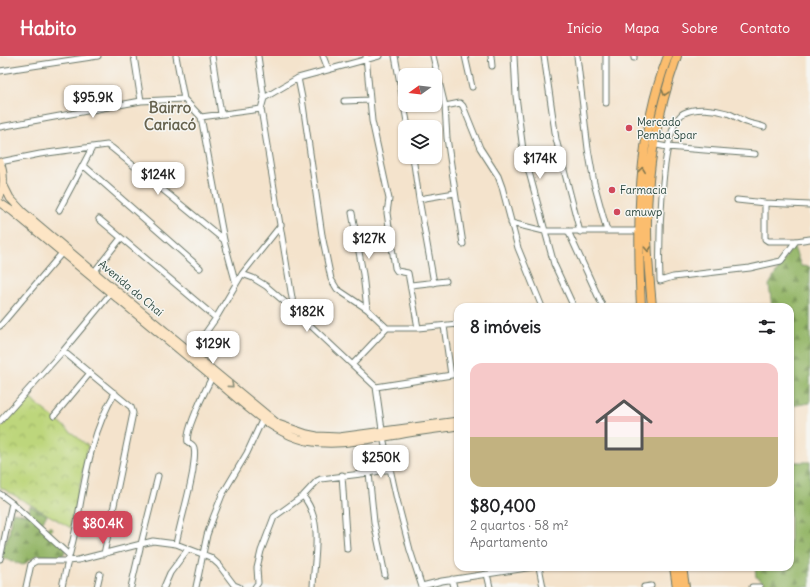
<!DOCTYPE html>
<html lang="pt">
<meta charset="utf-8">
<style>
body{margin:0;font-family:Delius,sans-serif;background:#f2f2f2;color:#202124;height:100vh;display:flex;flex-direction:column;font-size:15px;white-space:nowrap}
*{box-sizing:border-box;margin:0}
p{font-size:13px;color:#757577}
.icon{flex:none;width:22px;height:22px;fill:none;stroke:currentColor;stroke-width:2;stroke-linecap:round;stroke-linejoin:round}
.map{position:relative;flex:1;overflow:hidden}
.drawer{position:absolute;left:454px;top:247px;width:340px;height:268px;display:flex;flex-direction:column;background:#fff;border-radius:12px;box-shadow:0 1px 3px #0004}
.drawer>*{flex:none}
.needle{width:26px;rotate:255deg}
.controls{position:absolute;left:398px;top:12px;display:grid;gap:8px}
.controls a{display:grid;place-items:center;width:44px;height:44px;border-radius:8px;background:#fff;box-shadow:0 1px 3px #0004;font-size:20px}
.price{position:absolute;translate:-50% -34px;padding:0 9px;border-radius:8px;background:#fff;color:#222;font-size:13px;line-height:26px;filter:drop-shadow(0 1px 2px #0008)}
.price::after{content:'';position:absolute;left:50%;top:24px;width:12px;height:9px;margin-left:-6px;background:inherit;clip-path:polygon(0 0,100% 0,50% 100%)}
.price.current{background:#d1495b;color:#fff}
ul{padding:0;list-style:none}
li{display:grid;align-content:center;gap:8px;height:212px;padding:0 16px}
li span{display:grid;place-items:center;height:124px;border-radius:12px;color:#555}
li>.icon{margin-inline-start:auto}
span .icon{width:72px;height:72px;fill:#fffc;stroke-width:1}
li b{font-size:17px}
h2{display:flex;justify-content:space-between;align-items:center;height:48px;padding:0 16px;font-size:17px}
header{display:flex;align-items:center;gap:24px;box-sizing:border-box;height:56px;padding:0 20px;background:#d1495b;color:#fff}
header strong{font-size:19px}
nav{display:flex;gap:22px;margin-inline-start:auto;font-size:14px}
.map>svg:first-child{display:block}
.forest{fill:url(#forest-firs);stroke:#5a7a50}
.park{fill:url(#park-crowns);stroke:#6e8a58}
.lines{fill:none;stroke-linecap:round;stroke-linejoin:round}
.minor-casing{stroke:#6a7769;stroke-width:7}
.secondary-casing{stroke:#6a7769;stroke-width:9}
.trunk-casing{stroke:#6a7769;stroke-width:10}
.minor{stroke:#fff;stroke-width:5}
.secondary{stroke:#fde5c5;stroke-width:7}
.trunk{stroke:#fbbd6e;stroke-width:8}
.oneway{stroke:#82774e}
.oneway2{stroke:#8e917c}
.poi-dot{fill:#d1495b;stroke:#f6f6f2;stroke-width:1.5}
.labels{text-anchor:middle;stroke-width:3;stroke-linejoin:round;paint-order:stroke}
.poi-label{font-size:11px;fill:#1f3d34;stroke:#f6f6f2;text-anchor:start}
.street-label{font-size:11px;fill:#1f3d34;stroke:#f6f6f2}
.district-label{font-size:15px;font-weight:bold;fill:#67634f;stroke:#f6f6f2}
</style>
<header>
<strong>Habito</strong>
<nav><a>Início</a><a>Mapa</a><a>Sobre</a><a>Contato</a></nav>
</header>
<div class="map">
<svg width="810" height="531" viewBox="0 0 810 531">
<defs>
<pattern id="forest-firs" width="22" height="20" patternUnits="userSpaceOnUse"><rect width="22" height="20" fill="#96b76b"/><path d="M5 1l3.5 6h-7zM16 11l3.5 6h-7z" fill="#7a9659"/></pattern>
<pattern id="park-crowns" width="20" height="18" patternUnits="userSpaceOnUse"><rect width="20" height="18" fill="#bdd67b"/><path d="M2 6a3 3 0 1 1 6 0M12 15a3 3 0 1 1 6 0" fill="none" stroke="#99af66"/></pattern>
</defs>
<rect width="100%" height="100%" fill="#f6f6f2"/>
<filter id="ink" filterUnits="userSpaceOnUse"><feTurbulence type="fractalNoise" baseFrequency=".025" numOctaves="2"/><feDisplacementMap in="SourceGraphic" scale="8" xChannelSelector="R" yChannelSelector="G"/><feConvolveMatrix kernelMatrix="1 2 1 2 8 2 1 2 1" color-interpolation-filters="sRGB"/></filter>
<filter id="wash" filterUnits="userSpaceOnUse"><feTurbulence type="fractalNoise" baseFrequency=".012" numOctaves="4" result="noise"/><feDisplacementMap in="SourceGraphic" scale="16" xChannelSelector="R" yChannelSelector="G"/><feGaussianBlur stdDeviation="0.9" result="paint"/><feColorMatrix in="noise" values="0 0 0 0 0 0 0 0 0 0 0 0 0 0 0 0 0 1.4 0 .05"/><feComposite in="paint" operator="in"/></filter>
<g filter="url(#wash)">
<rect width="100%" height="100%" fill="#f4e3cc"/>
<path class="forest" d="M793 189 801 210 810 211V347L790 350V251H772L769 229Z
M790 406H810V531H771L756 521 755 511H790Z
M30 450 47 459 40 469 46 474 49 470 52 472 49 479 67 488 64 498 60 501 37 499 23 509 2 502 3 489 9 479 11 461 13 456 28 459Z"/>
<path class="park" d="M27 340 88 390 71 472 0 431V373Z"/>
</g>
<g filter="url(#ink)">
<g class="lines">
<defs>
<path id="minor" d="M134 0 141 45
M176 0 184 43 201 61 224 184 236 228
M212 0 221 58
M258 0 264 42 261 53 294 254
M323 0 328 13
M366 0 372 65 389 143 387 157 395 212 397 215 408 217 418 272
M395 0 408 71
M433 0 445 50 447 82 463 188
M465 0 472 31
M491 0 492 10
M514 0 516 40 523 94 554 208 572 247
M544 0 556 83 580 176
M577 0 588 93 594 127 607 175
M606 0V47
M634 2V0
M0 15 98 0
M298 22 302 42 322 179 331 223 337 233 367 253 387 272H418L458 268
M264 42 298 22 379 0
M344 45 370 44
M445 50 460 47 463 50 480 92 498 120 502 131 518 192 542 251
M201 61 261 53
M0 71 141 45 184 43
M764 71C758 69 751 68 746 66 739 63 733 59 727 57 714 53 696 51 684 57 659 69 659 197 660 225L673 221 750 212 781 205 796 185
M652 88 667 91 755 98
M413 101 419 143 434 227
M0 106 40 98 107 89 112 92 224 184
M83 109 200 212
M419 143 455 137
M737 144 765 147 810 149
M765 147V183L768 185H796L810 183
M59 154 92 92
M352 157 363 218 367 253
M99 163 216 262
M511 167 544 175H641
M568 175 603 251
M94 216 121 182
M242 218 253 222 266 230 294 254 376 331 383 381 397 444 410 494 422 531
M411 229 446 225
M0 270 62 197
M444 270 451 319
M63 295 131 351 133 357 104 498
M192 296 216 262 242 218 281 169
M353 308 387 272
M212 321C206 333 184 376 188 386 191 388 194 389 194 392 196 399 193 408 193 414 189 439 181 463 176 488L210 501 219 509 234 529 239 531
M376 331 458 318
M54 360 90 317
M0 365 63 295 111 237
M369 417 391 413
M342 419 347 493
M0 438 12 447 69 499
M303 440C324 466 314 500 313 531
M0 503 12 447
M539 511 543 531
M487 518 490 531
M452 523 454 531
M422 530 442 525 533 511
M26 531 31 508 36 505H67L78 504 153 485 176 488
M62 531C66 511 72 491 76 471 85 425 90 378 115 337
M97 531 100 518
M131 531 141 488 158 420
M164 531 170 517 188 493
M196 531 207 479 213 462 222 439 247 397 264 360
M255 531 258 527 257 512 261 495 274 461 303 440 317 425 321 423 369 417 374 466 385 519
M644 531 651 530
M752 531H760"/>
<path id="secondary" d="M0 106C4 116 5 130 0 140
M3 128 10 142 23 156 107 227 278 368 307 378 317 380 339 381 458 365
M0 147 12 155 212 321 247 351C265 366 284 380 307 385 337 391 368 383 398 379 418 375 438 373 458 370"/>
<path id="trunk" d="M641 251C637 167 637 80 668 0
M652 251C650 226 647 200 647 174 646 114 657 57 677 0
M674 511 677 531
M682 511 685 531"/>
</defs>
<use href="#minor" class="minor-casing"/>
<use href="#secondary" class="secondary-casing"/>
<use href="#trunk" class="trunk-casing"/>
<use href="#minor" class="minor"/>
<use href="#secondary" class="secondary"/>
<use href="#trunk" class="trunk"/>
</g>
<defs><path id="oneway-chevron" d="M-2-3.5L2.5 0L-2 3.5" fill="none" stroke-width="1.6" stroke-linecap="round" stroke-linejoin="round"/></defs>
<g class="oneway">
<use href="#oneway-chevron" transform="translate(665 37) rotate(106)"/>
<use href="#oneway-chevron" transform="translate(642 114) rotate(-83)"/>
<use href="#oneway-chevron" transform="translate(648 193) rotate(87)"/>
</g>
<use class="oneway2" href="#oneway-chevron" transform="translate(231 329) rotate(40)"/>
</g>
<g class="poi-dot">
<circle cx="629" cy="72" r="4"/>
<circle cx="612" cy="134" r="4"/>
<circle cx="617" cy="156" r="4"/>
</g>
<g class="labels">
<g class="poi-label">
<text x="637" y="70">Mercado<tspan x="637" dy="13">Pemba Spar</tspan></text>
<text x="620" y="138">Farmacia</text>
<text x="625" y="160">amuwp</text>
</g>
<g class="street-label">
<text transform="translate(131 232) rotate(40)" y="4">Avenida do Chai</text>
</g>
<g class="district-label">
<text x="170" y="57">Bairro<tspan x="170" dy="17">Cariacó</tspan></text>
</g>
</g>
</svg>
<div class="controls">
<a><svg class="needle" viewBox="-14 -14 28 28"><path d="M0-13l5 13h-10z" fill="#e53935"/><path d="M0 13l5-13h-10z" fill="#757577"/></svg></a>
<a><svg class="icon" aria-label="layers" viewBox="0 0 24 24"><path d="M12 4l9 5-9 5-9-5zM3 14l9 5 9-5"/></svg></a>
</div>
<b class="price" style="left:93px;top:63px">$95.9K</b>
<b class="price" style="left:540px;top:124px">$174K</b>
<b class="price" style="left:158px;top:140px">$124K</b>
<b class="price" style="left:369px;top:204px">$127K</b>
<b class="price" style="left:307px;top:277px">$182K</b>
<b class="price" style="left:213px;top:309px">$129K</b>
<b class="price" style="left:381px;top:423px">$250K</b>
<b class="price current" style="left:103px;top:489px">$80.4K</b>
<section class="drawer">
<h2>8 imóveis<svg class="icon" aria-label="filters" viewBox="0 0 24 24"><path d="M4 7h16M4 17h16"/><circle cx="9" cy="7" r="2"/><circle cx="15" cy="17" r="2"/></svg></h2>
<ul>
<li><span style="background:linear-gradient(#f6c9c9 60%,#c2b280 0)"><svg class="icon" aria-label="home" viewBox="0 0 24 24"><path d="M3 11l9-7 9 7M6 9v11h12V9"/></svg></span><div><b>$80,400</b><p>2 quartos · 58 m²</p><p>Apartamento</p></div></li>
</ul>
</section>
</div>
